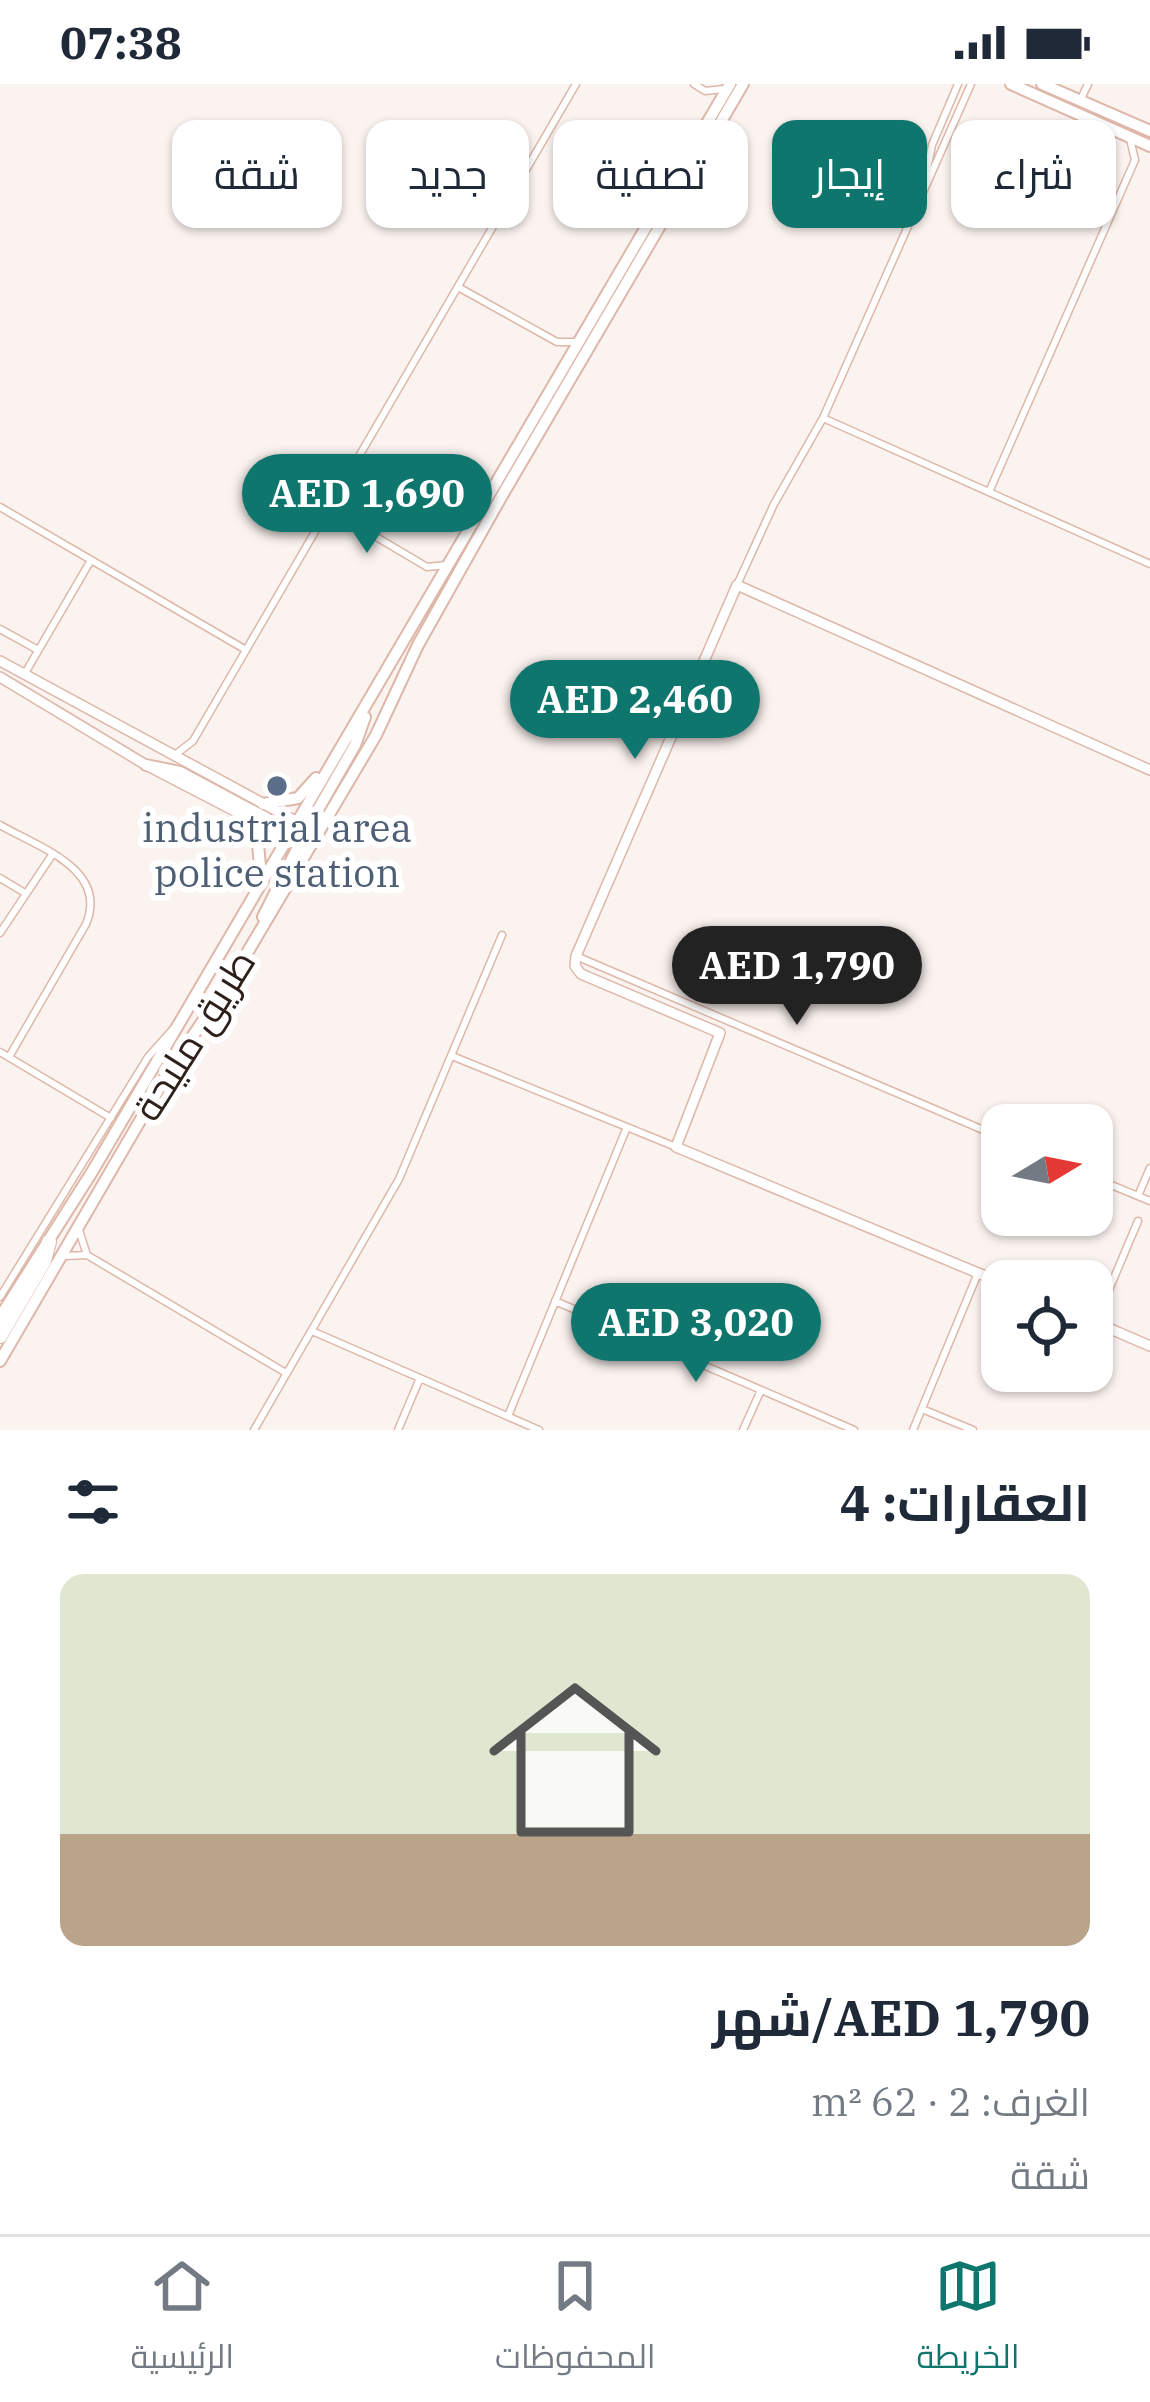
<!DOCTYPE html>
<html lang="ar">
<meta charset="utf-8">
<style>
body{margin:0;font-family:"IBM Plex Serif",Cairo,serif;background:#f6f6f7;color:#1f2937;direction:rtl;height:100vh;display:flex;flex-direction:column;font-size:45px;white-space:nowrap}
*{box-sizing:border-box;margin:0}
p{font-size:39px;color:#747a83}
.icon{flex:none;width:66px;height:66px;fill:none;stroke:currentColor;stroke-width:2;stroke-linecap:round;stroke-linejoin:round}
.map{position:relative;height:1346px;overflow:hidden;direction:ltr}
.details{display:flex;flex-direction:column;background:#fff;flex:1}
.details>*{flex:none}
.top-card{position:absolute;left:36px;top:36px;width:1080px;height:108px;direction:rtl;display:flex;gap:24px}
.needle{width:78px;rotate:80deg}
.controls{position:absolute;left:981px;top:1020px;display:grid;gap:24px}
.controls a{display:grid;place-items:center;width:132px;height:132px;border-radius:24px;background:#fff;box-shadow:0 3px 9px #0004;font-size:60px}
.price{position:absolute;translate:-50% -102px;padding:0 27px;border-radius:42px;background:#0f766e;color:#fff;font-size:39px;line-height:78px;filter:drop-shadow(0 3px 6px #0008)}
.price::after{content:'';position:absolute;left:50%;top:72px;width:36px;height:27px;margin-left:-18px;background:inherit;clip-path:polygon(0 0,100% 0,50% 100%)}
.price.selected{background:#222;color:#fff}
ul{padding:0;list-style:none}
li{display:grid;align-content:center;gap:24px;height:636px;padding:0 60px}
li span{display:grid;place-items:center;height:372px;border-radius:24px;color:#555}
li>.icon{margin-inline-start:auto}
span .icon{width:216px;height:216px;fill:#fffc;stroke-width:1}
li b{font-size:51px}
h2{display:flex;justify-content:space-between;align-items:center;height:144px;padding:0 60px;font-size:51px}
.pill{padding:0 42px;border-radius:24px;background:#fff;box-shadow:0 3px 9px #0004;font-size:42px;line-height:108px}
.pill.selected{background:#0f766e;color:#fff}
.status{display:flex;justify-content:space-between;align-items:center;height:84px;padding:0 60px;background:#fff;direction:ltr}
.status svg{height:33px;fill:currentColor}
.tabs{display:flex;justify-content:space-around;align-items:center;height:168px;border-top:3px solid #e0e1e3;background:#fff;font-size:33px;color:#747a83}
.tabs a{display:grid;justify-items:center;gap:6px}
.tabs .selected{color:#0f766e}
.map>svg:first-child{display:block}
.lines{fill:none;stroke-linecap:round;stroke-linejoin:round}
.minor-casing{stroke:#deb7a9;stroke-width:9}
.secondary-casing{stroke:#deb7a9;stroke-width:12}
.primary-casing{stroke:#deb7a9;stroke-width:14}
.motorway-casing{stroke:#deb7a9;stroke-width:16}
.minor{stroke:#fff;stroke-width:6}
.secondary{stroke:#fff;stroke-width:9}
.primary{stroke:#fff;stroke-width:10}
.motorway{stroke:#fff;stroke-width:14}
.service-dot{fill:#5c6f8a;stroke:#fff;stroke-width:4.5}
.labels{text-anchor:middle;stroke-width:12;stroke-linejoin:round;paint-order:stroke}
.service-label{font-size:39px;fill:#4e5e75;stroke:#fff}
.street-label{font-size:39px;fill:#2d1f1a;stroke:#fff}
</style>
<div class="status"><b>07:38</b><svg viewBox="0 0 49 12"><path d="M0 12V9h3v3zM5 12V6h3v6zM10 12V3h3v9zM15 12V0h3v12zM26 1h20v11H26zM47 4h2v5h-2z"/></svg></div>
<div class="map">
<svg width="1150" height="1346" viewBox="0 0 1150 1346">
<rect width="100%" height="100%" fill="#fbf3f0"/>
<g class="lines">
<defs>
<path id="minor" d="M694 0 705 7 724 5
M1080 17 1088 0
M926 91 932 61 958 0
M458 203 557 258H578
M823 334 1150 480
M989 408 1135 76 1130 55
M0 423 246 566
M329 425 427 483 447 481
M737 501 774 420 823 334 971 0
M0 545 38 566
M24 591 91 476
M176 670 193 657 576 0
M0 741C38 763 109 785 86 840L9 973
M0 794 25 809
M0 849 52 771
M576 872 1002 1054
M0 968 111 1034
M452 972 676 1063
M1092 1093 1150 1117
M1138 1112 1150 1084
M79 1146 87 1171
M65 1172 87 1171 286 1289
M0 1213 148 973 174 944
M555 1217 854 1346
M1095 1239 1138 1137
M312 1247 539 1346
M922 1325 973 1346
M508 1332 627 1043
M254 1346 399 1095 502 851
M398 1346 420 1294
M743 1346 761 1306
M913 1346 978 1189"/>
<path id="secondary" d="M0 577 301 740
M0 593 146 681 304 763
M1002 1199 676 1063 720 949 581 890 575 882 576 872 737 501 1150 686
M1092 1237 1150 1262"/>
<path id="primary" d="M1011 0 1150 62
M1042 0 1150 47
M146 681 180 688 298 751 318 748
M263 720 298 714 316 694
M239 731 258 760 261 793
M306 756 308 743 355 661 365 633
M263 833 300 759V747
M0 1233 92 1088 730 0
M0 1277 169 987 234 891 376 651 418 561 500 415 743 0"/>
<path id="motorway" d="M0 1252 44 1177 49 1158"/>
</defs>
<use href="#minor" class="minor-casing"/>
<use href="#secondary" class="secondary-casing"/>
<use href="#primary" class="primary-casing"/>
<use href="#motorway" class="motorway-casing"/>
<use href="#minor" class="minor"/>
<use href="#secondary" class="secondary"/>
<use href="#primary" class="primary"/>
<use href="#motorway" class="motorway"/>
</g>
<circle class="service-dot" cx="277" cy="702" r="12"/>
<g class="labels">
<g class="service-label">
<text x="277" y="758">industrial area<tspan x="277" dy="45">police station</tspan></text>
</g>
<g class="street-label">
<text transform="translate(194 951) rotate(-58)" y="14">طريق مليحة</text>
</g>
</g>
</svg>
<div class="controls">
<a><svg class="needle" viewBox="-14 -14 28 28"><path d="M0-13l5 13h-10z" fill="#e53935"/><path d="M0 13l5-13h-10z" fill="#747a83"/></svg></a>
<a><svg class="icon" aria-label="locate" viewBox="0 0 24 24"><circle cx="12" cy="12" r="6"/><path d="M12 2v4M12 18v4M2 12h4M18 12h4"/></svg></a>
</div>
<b class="price" style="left:367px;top:472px">AED 1,690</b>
<b class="price" style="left:635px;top:678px">AED 2,460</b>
<b class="price selected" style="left:797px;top:944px">AED 1,790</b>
<b class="price" style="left:696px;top:1301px">AED 3,020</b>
<div class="top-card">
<a class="pill">شراء</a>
<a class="pill selected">إيجار</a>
<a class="pill">تصفية</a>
<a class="pill">جديد</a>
<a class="pill">شقة</a>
</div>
</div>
<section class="details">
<h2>العقارات: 4<svg class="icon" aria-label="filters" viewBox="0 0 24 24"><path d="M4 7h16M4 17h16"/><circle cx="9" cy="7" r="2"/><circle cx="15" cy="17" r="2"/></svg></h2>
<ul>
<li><span style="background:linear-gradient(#dfe7d0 70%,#b9a48a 0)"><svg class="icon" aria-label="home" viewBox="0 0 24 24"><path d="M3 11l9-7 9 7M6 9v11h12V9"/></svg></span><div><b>AED 1,790/شهر</b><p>الغرف: 2 · 62 m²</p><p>شقة</p></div></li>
</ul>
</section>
<nav class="tabs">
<a class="selected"><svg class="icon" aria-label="map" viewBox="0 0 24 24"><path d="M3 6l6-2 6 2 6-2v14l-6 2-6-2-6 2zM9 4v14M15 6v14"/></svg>الخريطة</a>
<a><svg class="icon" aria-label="saved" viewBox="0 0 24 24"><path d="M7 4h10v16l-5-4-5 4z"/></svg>المحفوظات</a>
<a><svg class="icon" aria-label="home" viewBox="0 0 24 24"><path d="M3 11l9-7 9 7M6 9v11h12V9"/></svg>الرئيسية</a>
</nav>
